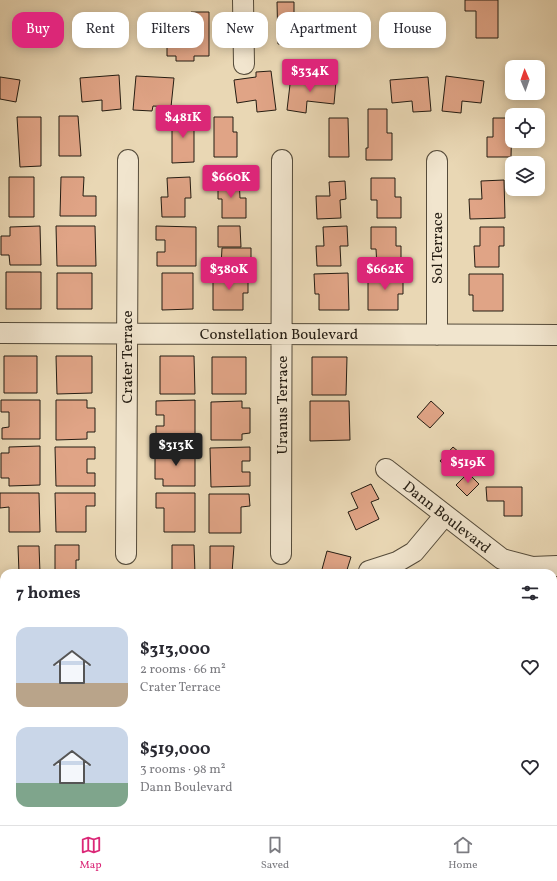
<!DOCTYPE html>
<meta charset="utf-8">
<style>
body{margin:0;font-family:Vollkorn,serif;background:#f7f7f7;color:#2b2b33;height:100vh;display:flex;flex-direction:column;font-size:15px;white-space:nowrap}
*{box-sizing:border-box;margin:0}
p{font-size:13px;color:#7c7c81}
.icon{flex:none;width:22px;height:22px;fill:none;stroke:currentColor;stroke-width:2;stroke-linecap:round;stroke-linejoin:round}
.map{position:relative;flex:1;overflow:hidden}
.details{position:absolute;left:0px;top:569px;width:557px;height:256px;display:flex;flex-direction:column;background:#fff;border-radius:12px 12px 0 0;box-shadow:0 2px 10px #0003}
.details>*{flex:none}
.hud{position:absolute;left:12px;top:12px;width:533px;height:36px;display:flex;gap:8px}
.needle{width:26px;rotate:358deg}
.tools{position:absolute;left:505px;top:60px;display:grid;gap:8px}
.tools a{display:grid;place-items:center;width:40px;height:40px;border-radius:8px;background:#fff;box-shadow:0 2px 10px #0003;font-size:20px}
.price{position:absolute;translate:-50% -34px;padding:0 9px;border-radius:4px;background:#db2777;color:#fff;font-size:13px;line-height:26px;filter:drop-shadow(0 1px 2px #0008)}
.price::after{content:'';position:absolute;left:50%;top:24px;width:12px;height:9px;margin-left:-6px;background:inherit;clip-path:polygon(0 0,100% 0,50% 100%)}
.price.active{background:#222;color:#fff}
ul{padding:0;list-style:none}
li{display:flex;align-items:center;gap:12px;height:100px;padding:0 16px}
li span{display:grid;place-items:center;flex:none;width:112px;height:80px;border-radius:12px;color:#555}
li>.icon{margin-inline-start:auto}
span .icon{width:48px;height:48px;fill:#fffc;stroke-width:1}
li b{font-size:17px}
h2{display:flex;justify-content:space-between;align-items:center;height:48px;padding:0 16px;font-size:17px}
.pill{padding:0 14px;border-radius:12px;background:#fff;box-shadow:0 2px 10px #0003;font-size:14px;line-height:36px}
.pill.active{background:#db2777;color:#fff}
.menu{display:flex;justify-content:space-around;align-items:center;height:56px;border-top:1px solid #e1e1e2;background:#fff;font-size:11px;color:#7c7c81}
.menu a{display:grid;justify-items:center;gap:2px}
.menu .active{color:#db2777}
.map>svg:first-child{display:block}
.building{fill:#e0a486;stroke:#241c12}
.lines{fill:none;stroke-linecap:round;stroke-linejoin:round}
.minor-casing{stroke:#554b3a;stroke-width:22}
.minor{stroke:#f1e5ce;stroke-width:20}
.labels{text-anchor:middle;stroke-width:3;stroke-linejoin:round;paint-order:stroke}
.street-label{font-size:15px;fill:#241c12;stroke:#f1e5ce}
</style>
<div class="map">
<svg width="557" height="825" viewBox="0 0 557 825">
<rect width="100%" height="100%" fill="#e9d7b4"/>
<filter id="stains"><feTurbulence type="fractalNoise" baseFrequency=".005" numOctaves="4"/><feColorMatrix values="0 0 0 0 .2 0 0 0 0 .09 0 0 0 0 .02 0 0 0 .5 -.17"/></filter>
<radialGradient id="worn" r=".72"><stop offset=".6" stop-color="#630" stop-opacity="0"/><stop offset="1" stop-color="#630" stop-opacity=".3"/></radialGradient>
<path class="building" d="M465 0H498V38H476V11H465Z
M277 2H294V44H278Z
M191 12H209V56H194V61H176V56H167V42H176V26H191Z
M312 20H347V45L312 46Z
M271 71 276 110 257 112 256 100 237 103 234 80 256 77V72Z
M119 75 121 109 102 111V100L82 102 80 78Z
M136 76 174 78 171 107 153 106 152 111 133 110Z
M291 76 336 81 334 104 307 101 306 113 287 110Z
M446 76 484 81 481 103 462 101 461 113 442 111Z
M0 77 20 80 16 102 0 99Z
M428 77 431 111 413 112 412 101 392 103 390 80Z
M368 109H387V133H392V160H366V148H368Z
M59 116H78L81 156H59Z
M172 116H194V162L172 163Z
M17 117H41V166L20 167Z
M214 117H233V132H237V157H214Z
M329 118H348L349 157H329Z
M493 118H512L511 157H487V137H493Z
M9 177H34V217H9Z
M61 177H84L83 196H96V216H60Z
M190 177 191 198H185V217H162L161 197H168L167 178Z
M218 178H239L240 198H246V218H222V199H218Z
M371 178H395V197H401V218H377V200H371Z
M504 180 505 218 470 219 469 199H482L481 181Z
M345 181 346 199 340 200 341 218 317 219 316 196H330L329 182Z
M40 226 41 265H10L9 255H1V236H10V227Z
M56 226H95L96 266H57Z
M156 226 196 227V266H157V252H165V240H156Z
M218 226H240L241 247H218Z
M347 226 348 246H340L341 266H317L316 246H324L323 227Z
M371 227H396V246H401V267H377L376 249H371Z
M480 227H504V246H499V267H475L474 246H480Z
M222 248H251V266H221Z
M6 272H41V309H6Z
M57 273H92V309H57Z
M162 273H193V309L162 310Z
M213 273H248V293H243V310H213Z
M348 273 349 310H319V294H315L314 274Z
M368 273H403V294H398V310H368Z
M469 274H503V311H473V295H469Z
M4 356H37V393H4Z
M56 356H92V393L57 394Z
M160 356H194L195 394H160Z
M212 357H246V394H212Z
M312 357H347L346 395H312Z
M1 400H40V439H2V428L9 427V412H1Z
M56 400H87V408H95V432H87V439L56 440Z
M195 400V443H156V426H164V415H156V401Z
M242 401V408H250V433L242 434V440H211V402Z
M310 401H349L350 440 310 441Z
M431 401 444 413 430 428 417 417Z
M40 446V485L9 486V478H1V453H9V447Z
M55 447H95V459H87V473H95V486H56Z
M165 447H195V486H163V479H155V455L165 454Z
M250 447V461H242V472H250V486L211 487 210 448Z
M453 447 467 459 455 474 440 461Z
M468 473 479 484 467 496 456 485Z
M371 484 379 499 371 502 379 519 356 530 348 512 358 508 351 493Z
M486 487H522V516H504V501H487Z
M0 493H39L40 532H9V507L0 508Z
M55 493H95V506H86V532H56Z
M156 493H195V532H164V508H156Z
M209 494H249L250 506 241 507V533H209Z
M55 545H79V560H76V573H55Z
M172 545H194L195 573H172Z
M18 546H39L40 573H19Z
M210 546H234L232 573H210Z
M327 551 351 557 346 573H321Z
M4 594V620L0 622V596Z
M0 676H4V699H0Z
M0 757H4V776H0Z"/>
<g class="lines">
<defs>
<path id="minor" d="M243 0 244 64
M0 333 557 335
M437 335V161
M386 469 502 559 532 567 557 566
M126 554 128 160
M281 554 282 160
M369 571 397 562 414 552 445 515
M0 726H4
M553 726H557
M0 819H4
M329 821 557 824"/>
</defs>
<use href="#minor" class="minor-casing"/>
<use href="#minor" class="minor"/>
</g>
<g class="labels">
<g class="street-label">
<text transform="translate(437 248) rotate(-90)" y="5">Sol Terrace</text>
<text x="279" y="339">Constellation Boulevard</text>
<text transform="translate(127 357) rotate(-90)" y="5">Crater Terrace</text>
<text transform="translate(282 405) rotate(-90)" y="5">Uranus Terrace</text>
<text transform="translate(447 517) rotate(38)" y="5">Dann Boulevard</text>
</g>
</g>
<rect width="100%" height="100%" filter="url(#stains)"/>
<rect width="100%" height="100%" fill="url(#worn)"/>
</svg>
<div class="tools">
<a><svg class="needle" viewBox="-14 -14 28 28"><path d="M0-13l5 13h-10z" fill="#e53935"/><path d="M0 13l5-13h-10z" fill="#7c7c81"/></svg></a>
<a><svg class="icon" aria-label="locate" viewBox="0 0 24 24"><circle cx="12" cy="12" r="6"/><path d="M12 2v4M12 18v4M2 12h4M18 12h4"/></svg></a>
<a><svg class="icon" aria-label="layers" viewBox="0 0 24 24"><path d="M12 4l9 5-9 5-9-5zM3 14l9 5 9-5"/></svg></a>
</div>
<b class="price" style="left:310px;top:93px">$334K</b>
<b class="price" style="left:183px;top:139px">$481K</b>
<b class="price" style="left:231px;top:199px">$660K</b>
<b class="price" style="left:229px;top:291px">$380K</b>
<b class="price" style="left:385px;top:291px">$662K</b>
<b class="price active" style="left:176px;top:467px">$313K</b>
<b class="price" style="left:468px;top:484px">$519K</b>
<div class="hud">
<a class="pill active">Buy</a>
<a class="pill">Rent</a>
<a class="pill">Filters</a>
<a class="pill">New</a>
<a class="pill">Apartment</a>
<a class="pill">House</a>
</div>
<section class="details">
<h2>7 homes<svg class="icon" aria-label="filters" viewBox="0 0 24 24"><path d="M4 7h16M4 17h16"/><circle cx="9" cy="7" r="2"/><circle cx="15" cy="17" r="2"/></svg></h2>
<ul>
<li><span style="background:linear-gradient(#c9d6e8 70%,#b9a48a 0)"><svg class="icon" aria-label="home" viewBox="0 0 24 24"><path d="M3 11l9-7 9 7M6 9v11h12V9"/></svg></span><div><b>$313,000</b><p>2 rooms · 66 m²</p><p>Crater Terrace</p></div><svg class="icon" aria-label="heart" viewBox="0 0 24 24"><path d="M12 20l-8-8c-3-5 5-10 8-4 3-6 11-1 8 4z"/></svg></li>
<li><span style="background:linear-gradient(#c9d6e8 70%,#7fa58c 0)"><svg class="icon" aria-label="home" viewBox="0 0 24 24"><path d="M3 11l9-7 9 7M6 9v11h12V9"/></svg></span><div><b>$519,000</b><p>3 rooms · 98 m²</p><p>Dann Boulevard</p></div><svg class="icon" aria-label="heart" viewBox="0 0 24 24"><path d="M12 20l-8-8c-3-5 5-10 8-4 3-6 11-1 8 4z"/></svg></li>
</ul>
</section>
</div>
<nav class="menu">
<a class="active"><svg class="icon" aria-label="map" viewBox="0 0 24 24"><path d="M3 6l6-2 6 2 6-2v14l-6 2-6-2-6 2zM9 4v14M15 6v14"/></svg>Map</a>
<a><svg class="icon" aria-label="saved" viewBox="0 0 24 24"><path d="M7 4h10v16l-5-4-5 4z"/></svg>Saved</a>
<a><svg class="icon" aria-label="home" viewBox="0 0 24 24"><path d="M3 11l9-7 9 7M6 9v11h12V9"/></svg>Home</a>
</nav>
